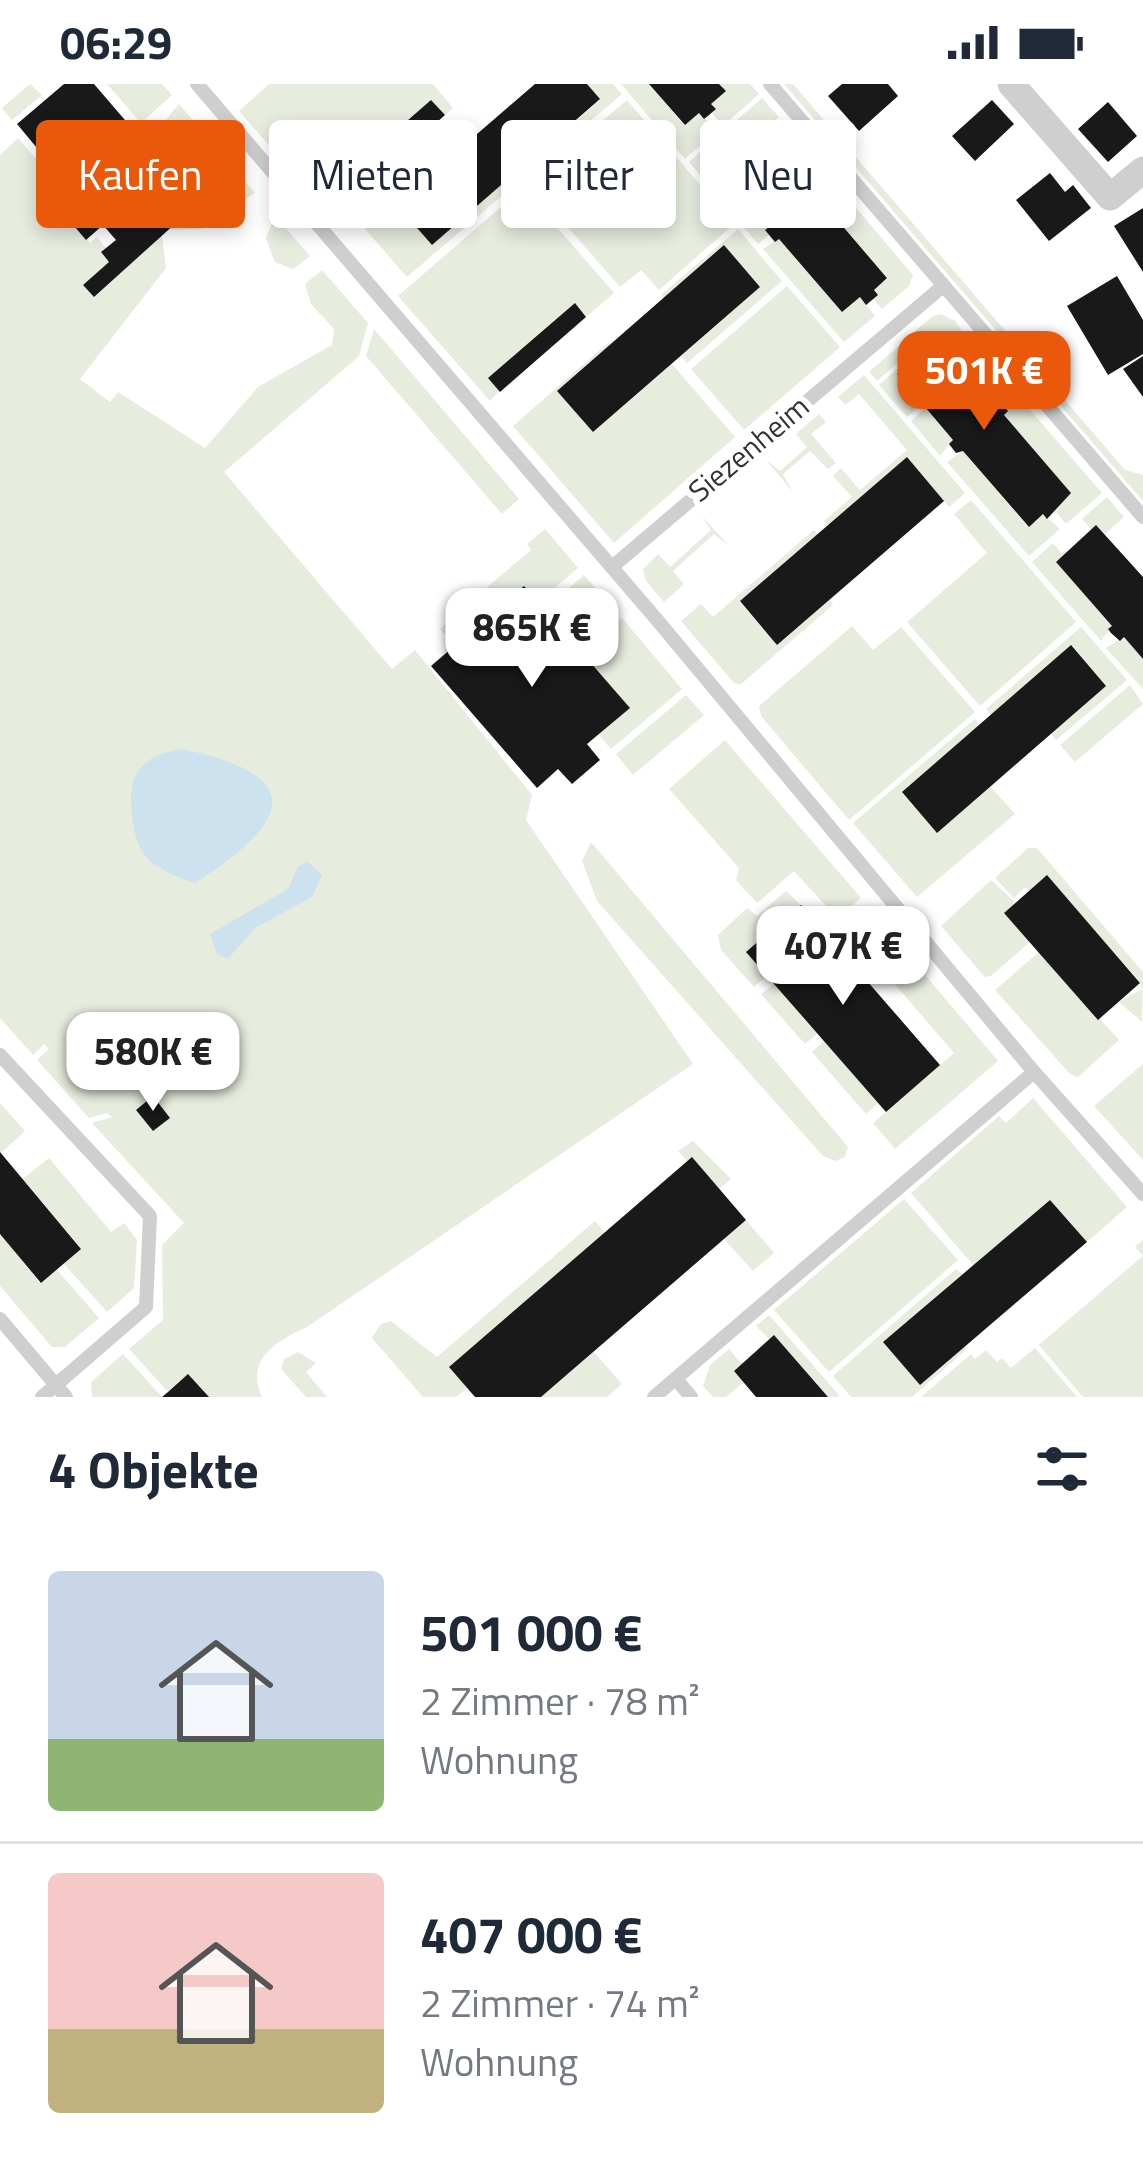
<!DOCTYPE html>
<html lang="de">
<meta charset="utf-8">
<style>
body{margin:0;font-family:"Titillium Web",sans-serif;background:#f2f2f3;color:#1f2937;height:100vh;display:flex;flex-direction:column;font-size:45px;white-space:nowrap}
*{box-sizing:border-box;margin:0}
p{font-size:39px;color:#747a83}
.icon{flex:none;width:66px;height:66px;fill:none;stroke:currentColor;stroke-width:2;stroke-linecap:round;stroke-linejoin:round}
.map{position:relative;height:1313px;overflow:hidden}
.sheet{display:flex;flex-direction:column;background:#fff;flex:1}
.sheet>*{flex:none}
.guide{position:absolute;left:36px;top:36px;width:1071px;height:108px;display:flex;gap:24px}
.price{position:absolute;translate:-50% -102px;padding:0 27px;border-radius:24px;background:#fff;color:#222;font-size:39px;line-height:78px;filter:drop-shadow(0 3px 6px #0008)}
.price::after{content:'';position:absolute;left:50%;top:72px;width:36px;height:27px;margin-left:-18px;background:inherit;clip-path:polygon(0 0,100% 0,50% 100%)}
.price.selected{background:#ea580c;color:#fff}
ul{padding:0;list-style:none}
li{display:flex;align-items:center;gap:36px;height:300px;padding:0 48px}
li+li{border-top:3px solid #e0e1e3}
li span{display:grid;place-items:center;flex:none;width:336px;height:240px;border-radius:12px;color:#555}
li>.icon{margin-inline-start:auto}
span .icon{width:144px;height:144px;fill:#fffc;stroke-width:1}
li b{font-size:51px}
h2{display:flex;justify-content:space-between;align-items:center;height:144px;padding:0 48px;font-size:51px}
.tag{padding:0 42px;border-radius:12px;background:#fff;box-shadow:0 6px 18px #0003;font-size:42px;line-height:108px}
.tag.selected{background:#ea580c;color:#fff}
.status{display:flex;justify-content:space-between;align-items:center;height:84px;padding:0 60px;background:#fff;direction:ltr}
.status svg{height:33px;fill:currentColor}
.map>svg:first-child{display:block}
.green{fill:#e6ecde}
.water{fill:#cde2ef}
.building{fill:#191919}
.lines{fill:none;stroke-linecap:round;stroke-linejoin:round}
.lane{stroke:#cfcfcf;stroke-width:14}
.street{stroke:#cfcfcf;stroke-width:27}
.labels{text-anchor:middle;stroke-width:12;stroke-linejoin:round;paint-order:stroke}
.street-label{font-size:30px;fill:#323232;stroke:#fff}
</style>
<div class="status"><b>06:29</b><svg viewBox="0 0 49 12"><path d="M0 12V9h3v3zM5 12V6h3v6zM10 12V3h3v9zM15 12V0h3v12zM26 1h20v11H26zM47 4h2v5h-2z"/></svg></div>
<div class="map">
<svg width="1143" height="1313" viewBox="0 0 1143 1313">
<rect width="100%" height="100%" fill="#fff"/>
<path class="green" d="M30 0 42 11 12 36 2 24Z
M107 0H162L172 11 141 39Z
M269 0H433L453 24 445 31 431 17 337 100 350 115 331 132 239 27Z
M587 0H613L622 10 525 93 519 86 600 16Z
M621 0H649L684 41 699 29 718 46 685 75Z
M719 0H750L759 10 723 42 712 29 715 25 711 20 725 7Z
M784 0H793L1125 386 1143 391V417Z
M762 14 779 33 762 49 754 40 712 76 738 107 724 120 689 78Z
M627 16 734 140 659 206 641 186 620 203 529 99Z
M179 20 255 109 220 132 152 52Z
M18 54 62 105 51 116 90 159 97 153 106 164 101 169 109 178 83 201 94 213 162 151 166 184 80 295 110 318 118 308 205 364 258 303 332 261 334 245 311 220 305 200 322 186 368 239 359 272 224 388 392 585 415 566 532 711 526 736 693 980 307 1243C278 1256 244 1275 262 1313H209L188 1290 168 1308 129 1265 163 1236 162 1161 184 1139 92 1039 112 1033 107 1029 89 1034 37 976 49 965 44 960 33 971 0 934V71Z
M147 58 215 136 202 145 168 146 197 120Z
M512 91 518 98 407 193 365 145 396 120 432 161Z
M523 104 614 209 586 233 575 220 490 317 398 212Z
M839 104 913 191 909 202 882 225 873 215 878 211 874 206 887 193 822 118Z
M743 113 769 143 765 146 769 151 758 160 728 125Z
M275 132 310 172 293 185 275 178 266 154Z
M738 145 782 197 687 279 681 272 760 203 724 162 664 214 661 211Z
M779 155 842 228 860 213 875 232 844 258 763 165Z
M787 202 840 263 744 346 691 285Z
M941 230 955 237 962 247 946 262 928 263 915 247 933 232Z
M374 245 519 415 502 430 366 272Z
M911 251 919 260 877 297 869 288Z
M609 258 593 348 672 280 735 353 614 459 513 342Z
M974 261 1102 409 1066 440 1056 428 1060 424 1057 420 1070 408 1004 331 1008 327 1000 317 995 320 956 276Z
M902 281 897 291 922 320 907 333 879 301Z
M864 291 965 409 949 423 907 374 828 442 824 437 852 413 833 392 841 384 860 406 907 366 859 310 845 321 838 313Z
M925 324 953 356 940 372 911 337Z
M819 330 826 338 811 350 836 379 828 385 810 367 783 390 792 407 766 376 780 387 807 363 796 350Z
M963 367 1028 443 1043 430 1060 445 1029 472 947 378Z
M1107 413 1124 433 1105 450 1096 441 1091 445 1082 435Z
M971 416 1076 538 980 622 907 538 987 469 954 430Z
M702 432 729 462 714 450 673 487 684 500 664 518 646 497 643 485 658 470 670 483 711 446Z
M545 445 578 484 538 518 524 502 499 523 484 506 531 466 527 460Z
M814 446 818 450 740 518 777 560 830 516 833 521 741 600 734 599 681 537 701 520 713 533Z
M1053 459 1063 471 1056 478 1112 542 1101 557 1032 478Z
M584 491 615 527 575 561 545 525Z
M478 511 493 529 455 562 440 545Z
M622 534 682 605 611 665 598 650 629 623 582 567Z
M852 542 873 566 901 543 975 628 849 736 761 632 759 622Z
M1081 543 1127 596 1056 656 1051 650 991 631 986 625Z
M1124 553 1143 575V605L1106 564Z
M1130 601 1143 620 1075 678 1060 661Z
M686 611 704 631 633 691 616 670Z
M975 635 980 641 902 709 937 748 990 702 1015 730 917 813 853 739Z
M725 656 861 814 837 834 794 787 757 819 736 796 739 784 669 705Z
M591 758 848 1063 845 1073 835 1077 823 1072 597 817 582 777Z
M1028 764H1037L1143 888 1142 938 1119 918 1142 905 1140 898 1047 792 1029 807 1025 803 1014 814 995 794Z
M991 796 1016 819 1004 829 1030 858 991 892 985 893 941 842Z
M786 807 801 821 747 868 767 892 754 903 721 866 718 851 747 824 757 832Z
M866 821 910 872 887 892 843 841Z
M1039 868 1119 956 1078 993 1070 990 995 906Z
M915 879 998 977 895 1065 873 1039 954 969 893 898Z
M774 900 817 950 805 960 761 910Z
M824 957 878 1019 866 1030 812 968Z
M1143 980V1076L1094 1022Z
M1033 1014 1127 1123 1087 1158 1050 1116 974 1182 911 1109 999 1032 1006 1039Z
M0 1019 25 1047 1 1069 0 1068Z
M693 1057 731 1095 719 1105 693 1074 687 1077 678 1067Z
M49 1074 111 1148 124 1139 137 1156 134 1204 107 1228 64 1180 81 1164 23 1095Z
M904 1115 958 1176 829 1288 774 1226Z
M746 1136 774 1169 753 1187 724 1155Z
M595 1137 605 1149 450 1282 467 1304 456 1313H423L372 1254 381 1240 391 1237 437 1273Z
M0 1150 40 1199 57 1186 99 1234 65 1263H52L0 1202Z
M1143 1156V1313H1083L1039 1261 1143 1172 1135 1163Z
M956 1185 962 1190 883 1258 964 1262 966 1266 912 1313H851L833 1292Z
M769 1231 839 1311 837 1313H828L756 1242Z
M1035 1264 1077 1313H921L971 1270 975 1275 986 1266 997 1278 1002 1274 1011 1284Z
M729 1265 742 1280 734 1287 744 1298 726 1313H713L703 1302 710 1281Z
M298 1268 316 1279 306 1288 327 1313H306L281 1285 284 1275Z
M594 1268 622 1300 607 1313H541Z
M123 1270 162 1313H92L91 1298Z"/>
<path class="water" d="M182 665C311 692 289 739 195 799 179 794 158 786 146 773 138 763 135 750 133 738 126 693 136 673 182 665Z
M308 778 322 791 312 813 255 844 228 875 217 870 210 850 288 805 298 782Z"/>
<path class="building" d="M64 0H94L197 120 94 213 83 201 109 178 101 168 116 156 103 141 86 156 51 115 67 100 17 40Z
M535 0H587L600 15 432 161 396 120Z
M649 0H719L726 7 711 20 716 25 709 31 704 35 699 29 685 41Z
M842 0H888L898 12 859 47 828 12Z
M431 16 445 31 350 115 336 99Z
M992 16 1014 40 975 77 952 52Z
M1108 18 1137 52 1108 78 1078 45Z
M755 40 812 106 815 103 826 115 822 118 887 194 874 206 878 211 866 221 860 213 842 228 779 155 775 158 765 146 769 143 712 77Z
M1050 89 1065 108 1073 101 1091 124 1049 157 1016 116Z
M1143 124V188L1114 142Z
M724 161 760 203 593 348 557 307Z
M1117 192 1143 236V270L1108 291 1067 222Z
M575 219 586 233 500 308 488 294Z
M939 254 995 320 999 316 1008 327 1004 331 1071 409 1047 435 1043 430 1029 443 963 367 956 369 949 360 953 356 897 290Z
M1143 272V313L1123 285Z
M907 373 944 417 777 561 740 517Z
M1096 441 1143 493V575L1124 553 1120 557 1111 549 1108 545 1112 542 1056 478Z
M524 502 630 624 587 660 600 676 572 700 558 685 537 704 431 582Z
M1071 561 1106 602 937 749 902 708Z
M1047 791 1140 899 1098 936 1004 829Z
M801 821 940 981 886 1028 746 868Z
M153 1012 170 1034 153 1047 136 1026Z
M0 1068 81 1165 41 1199 0 1150Z
M692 1073 746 1136 541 1313H475L449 1283Z
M1050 1116 1087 1158 920 1301 883 1258Z
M774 1251 828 1313H756L734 1287Z
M188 1290 209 1313H162L168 1308Z"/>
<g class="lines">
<path class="lane" d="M197 0 658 537 1034 988 1143 1110
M770 0 1143 433
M612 483 943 202
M0 971 150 1132 146 1223 42 1313
M0 1235 66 1313
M676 1295 691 1313
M654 1313 1034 988"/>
<path class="street" d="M1011 0 1110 113 1143 86"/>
</g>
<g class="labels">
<g class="street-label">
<text transform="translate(749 365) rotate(-40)" y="10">Siezenheim</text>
</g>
</g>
</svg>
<b class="price selected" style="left:984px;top:349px">501K €</b>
<b class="price" style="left:532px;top:606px">865K €</b>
<b class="price" style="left:843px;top:924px">407K €</b>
<b class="price" style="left:153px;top:1030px">580K €</b>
<div class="guide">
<a class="tag selected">Kaufen</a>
<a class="tag">Mieten</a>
<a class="tag">Filter</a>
<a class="tag">Neu</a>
</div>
</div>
<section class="sheet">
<h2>4 Objekte<svg class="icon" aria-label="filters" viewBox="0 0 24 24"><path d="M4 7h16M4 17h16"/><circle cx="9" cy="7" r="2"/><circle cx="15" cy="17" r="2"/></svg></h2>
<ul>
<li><span style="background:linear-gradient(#c9d6e8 70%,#8fb573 0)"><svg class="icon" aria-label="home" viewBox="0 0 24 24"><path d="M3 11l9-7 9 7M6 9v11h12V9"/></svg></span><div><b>501 000 €</b><p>2 Zimmer · 78 m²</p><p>Wohnung</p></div></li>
<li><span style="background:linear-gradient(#f6c9c9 65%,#c2b280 0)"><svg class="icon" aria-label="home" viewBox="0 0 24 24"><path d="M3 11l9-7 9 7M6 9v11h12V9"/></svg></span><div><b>407 000 €</b><p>2 Zimmer · 74 m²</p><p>Wohnung</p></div></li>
</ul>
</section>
